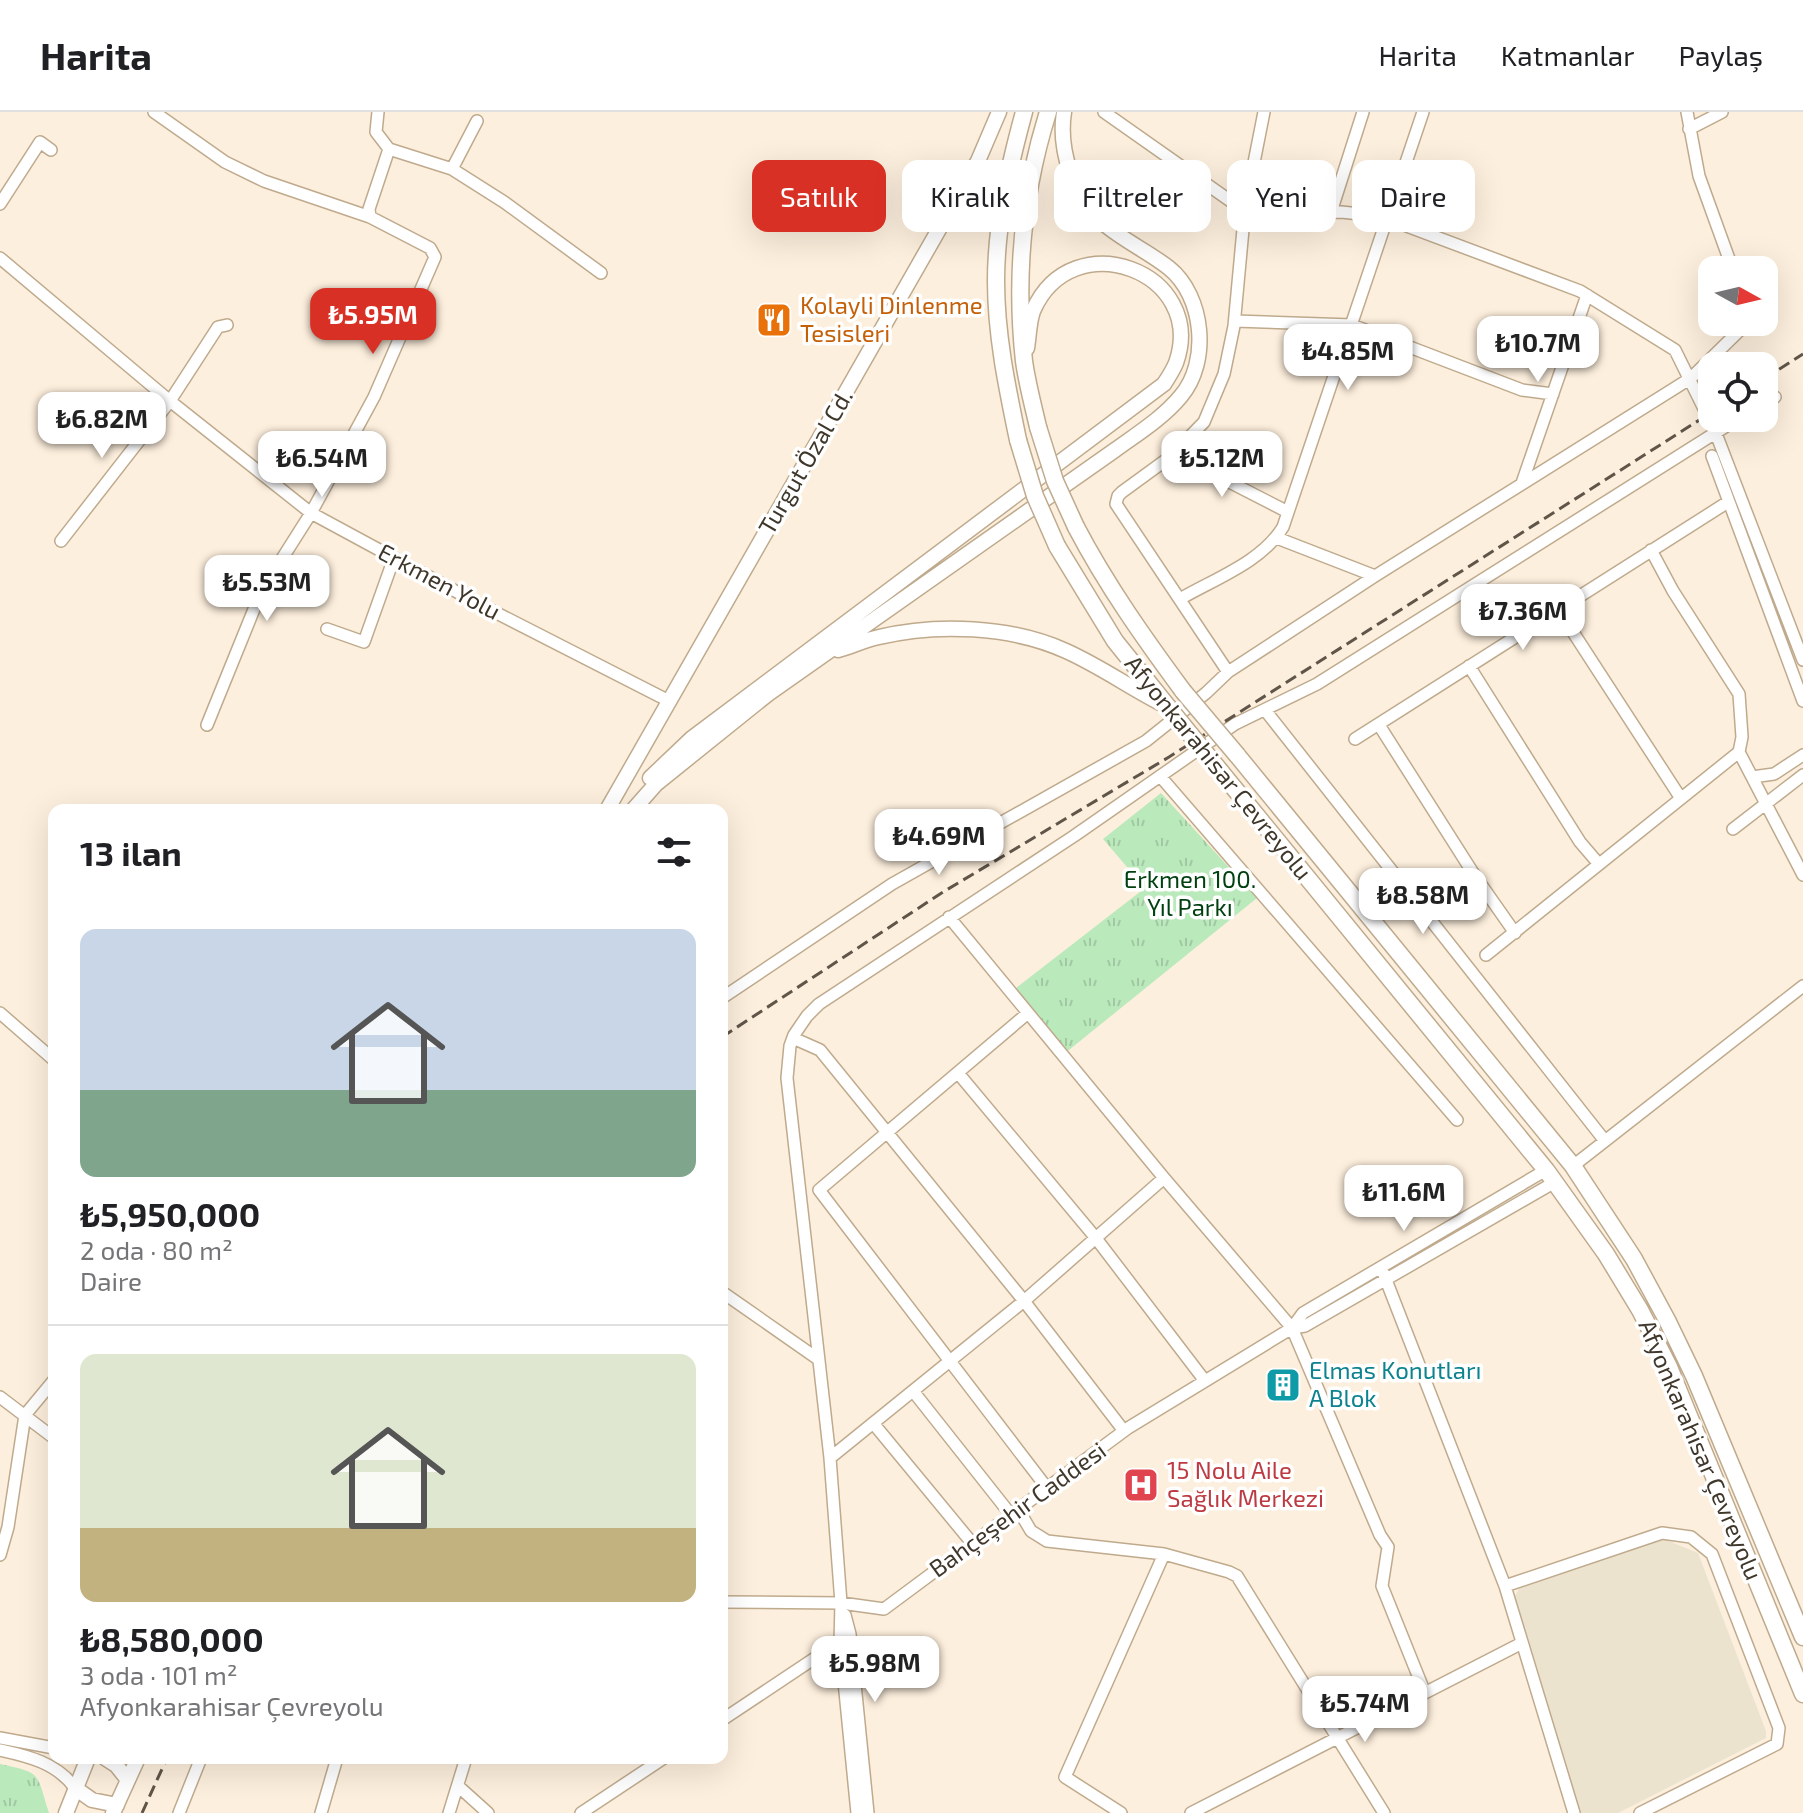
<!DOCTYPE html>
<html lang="tr">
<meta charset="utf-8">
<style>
body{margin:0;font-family:"Exo 2",sans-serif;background:#f2f2f2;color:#202124;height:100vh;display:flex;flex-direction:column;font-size:30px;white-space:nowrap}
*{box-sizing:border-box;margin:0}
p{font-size:26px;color:#757577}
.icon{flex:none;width:44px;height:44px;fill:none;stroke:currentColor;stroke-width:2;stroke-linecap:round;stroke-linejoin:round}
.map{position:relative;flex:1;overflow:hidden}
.details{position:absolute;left:48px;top:692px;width:680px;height:960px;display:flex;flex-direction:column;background:#fff;border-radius:16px;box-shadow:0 8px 32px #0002}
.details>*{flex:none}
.banner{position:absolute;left:752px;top:48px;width:760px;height:72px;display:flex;gap:16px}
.needle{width:52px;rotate:98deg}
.tools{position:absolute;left:1698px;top:144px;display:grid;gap:16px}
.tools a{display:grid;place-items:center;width:80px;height:80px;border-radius:16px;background:#fff;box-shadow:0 8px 32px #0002;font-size:40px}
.price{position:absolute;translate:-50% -68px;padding:0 18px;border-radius:16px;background:#fff;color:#222;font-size:26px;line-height:52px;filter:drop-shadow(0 2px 4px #0008)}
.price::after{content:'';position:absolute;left:50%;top:48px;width:24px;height:18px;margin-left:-12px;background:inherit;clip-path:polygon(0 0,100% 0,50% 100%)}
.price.current{background:#d93025;color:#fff}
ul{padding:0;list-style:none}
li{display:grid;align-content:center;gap:16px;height:424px;padding:0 32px}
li+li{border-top:2px solid #e0e0e0}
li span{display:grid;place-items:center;height:248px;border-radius:16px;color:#555}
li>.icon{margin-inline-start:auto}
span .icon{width:144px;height:144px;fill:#fffc;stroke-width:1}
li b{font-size:34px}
h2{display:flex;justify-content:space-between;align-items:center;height:96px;padding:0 32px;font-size:34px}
.chip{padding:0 28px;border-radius:16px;background:#fff;box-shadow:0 8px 32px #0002;font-size:28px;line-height:72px}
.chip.current{background:#d93025;color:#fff}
header{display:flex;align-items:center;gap:48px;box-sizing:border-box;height:112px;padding:0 40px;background:#fff;border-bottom:2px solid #e0e0e0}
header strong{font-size:38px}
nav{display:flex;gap:44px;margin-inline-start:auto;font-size:28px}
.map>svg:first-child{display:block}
.education{fill:#ece3cf}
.park{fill:url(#park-tufts)}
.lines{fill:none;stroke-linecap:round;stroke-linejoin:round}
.minor-casing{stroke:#bfaa8d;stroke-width:14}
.major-casing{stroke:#bfaa8d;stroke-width:17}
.highway-casing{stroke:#bfaa8d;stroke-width:19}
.minor{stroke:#fff;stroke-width:11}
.major{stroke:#fff;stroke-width:14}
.highway{stroke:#fff;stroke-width:16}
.rail{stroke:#5f5548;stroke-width:3;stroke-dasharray:12 6;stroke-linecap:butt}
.highway-bridge-casing{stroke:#bfaa8d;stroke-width:19;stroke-linecap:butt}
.highway-bridge{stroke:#fff;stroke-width:16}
.labels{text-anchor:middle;stroke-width:7;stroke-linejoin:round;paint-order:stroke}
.food-label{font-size:24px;fill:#c56008;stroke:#fff;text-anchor:start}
.street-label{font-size:24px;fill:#40372b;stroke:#fff}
.park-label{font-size:24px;fill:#014110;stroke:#fff}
.culture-label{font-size:24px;fill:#0d838f;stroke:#fff;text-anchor:start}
.health-label{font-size:24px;fill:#be3a42;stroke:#fff;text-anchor:start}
</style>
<header>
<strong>Harita</strong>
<nav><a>Harita</a><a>Katmanlar</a><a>Paylaş</a></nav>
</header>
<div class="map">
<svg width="1803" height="1701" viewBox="0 0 1803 1701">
<defs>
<pattern id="park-tufts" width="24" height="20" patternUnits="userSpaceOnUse" patternTransform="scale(2)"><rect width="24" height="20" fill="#bae9bc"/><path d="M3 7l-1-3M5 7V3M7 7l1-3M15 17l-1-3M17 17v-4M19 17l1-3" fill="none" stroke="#a1c8a2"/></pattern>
</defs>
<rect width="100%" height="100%" fill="#fdefdd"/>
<path class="education" d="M1664 1427 1698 1441 1766 1619V1626L1618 1701H1579L1514 1486 1520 1475Z"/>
<path class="park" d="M1161 681 1257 786 1064 942 1011 880 1145 776 1103 727Z
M0 1652C43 1661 36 1661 49 1701H0Z"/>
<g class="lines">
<defs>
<path id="minor" d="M154 0 225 50 264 69 370 105 430 136 435 145 374 285 311 401 261 480 207 613
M378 0 376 20 389 37 452 57 504 90 601 161
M1104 0 1239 95 1290 101 1341 100 1380 104 1580 179 1675 238 1715 319 1803 548
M1264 0 1245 96 1234 214 1224 262 1204 310 1170 345 1122 380 1118 384 1116 392 1228 560 1375 464 1691 266 1738 220 1743 210
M1687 0 1699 64 1733 158
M1689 17 1722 0
M452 57 477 9
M0 92 40 30 51 38
M1331 100 1363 0
M370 105 369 97 389 37
M0 146 170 289 311 401 481 493 669 589
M1235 209 1352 213 1522 278 1553 282
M1764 291 1775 285
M1173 341 1288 400
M1712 344 1803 589
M1522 371 1587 183
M1277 426 1375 464
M61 429 170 289 218 215 227 213
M1651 438 1673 479 1739 582 1742 625 1739 640 1803 763
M1180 487C1214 467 1262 450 1283 415L1423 0
M1558 497 1680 685
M327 517 364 530 394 446
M1469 554 1580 730 1598 751
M1265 598 1605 1029
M1379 613 1475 764 1515 821
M1355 627 1728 390
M1160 664 1457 1008
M1752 665 1774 662 1803 643
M1733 717 1803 663
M949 805 1164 1066 1292 1216 1380 1423 1388 1435 1382 1474 1425 1581
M1486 843 1739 640
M722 886 892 772 1146 629 1206 581 1228 560
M0 901 54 948
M1028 901 819 1078 1047 1376
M793 926 820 938 1024 1189 1124 1319
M958 961 1095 1125 1205 1269
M1573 1054 1803 874
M1381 1155 1505 1474 1574 1701
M722 1180 818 1247
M1292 1216 1303 1201 1546 1058
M913 1279 1011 1403
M0 1285 54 1326
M873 1311 972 1431
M830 1346 787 966 790 934 794 923 807 904 819 892 1074 724 1235 612 1317 572 1739 306
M1018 1397 1031 1419 1047 1429 1164 1442 1229 1460 1237 1464 1384 1701
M0 1443 8 1415 25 1303 54 1268
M1505 1474 1662 1421 1691 1425 1712 1442 1779 1616 1777 1632 1640 1701
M722 1490 841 1491 884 1497 1128 1316 1292 1216 1305 1214 1555 1070
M845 1503 850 1522 868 1701
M722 1608 845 1526
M0 1626 54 1636
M0 1638C28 1644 57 1651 75 1676
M458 1674 488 1701
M179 1701 201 1646
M321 1701 337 1646
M449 1701 466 1646
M581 1701 664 1646
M857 1701 840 1529 841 1491 830 1346 1024 1189 1164 1066
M1121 1701 1065 1665 1164 1442
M1191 1701 1522 1531"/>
<path id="major" d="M838 538C852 534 865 528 879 525 937 511 1011 514 1066 539 1102 555 1133 578 1168 595
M650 666 692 626 1164 272C1168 266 1173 258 1176 251 1208 160 1072 109 1033 199 1029 210 1029 224 1027 236
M607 698 978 49 999 0
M633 698 656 672 768 582 1115 338C1137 322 1163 306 1181 284 1210 250 1204 184 1169 156 1149 140 1124 129 1103 111 1074 86 1058 38 1064 0
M105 1646 116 1653 128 1668
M75 1676 92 1688 117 1693
M66 1701 88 1646
M113 1701 138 1646"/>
<path id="highway" d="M1038 315C1033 293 1027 271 1024 249 1015 166 1023 80 1048 0
M1018 328C1007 275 996 223 996 169 996 112 1009 55 1024 0
M1076 415C1107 474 1144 526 1183 579
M1057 434 1115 529 1168 595
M1237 643 1573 1054 1634 1147 1667 1208 1694 1264 1803 1525
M1221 660 1546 1058 1606 1142 1640 1198 1669 1255 1803 1582"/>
</defs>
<use href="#minor" class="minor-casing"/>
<use href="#major" class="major-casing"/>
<use href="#highway" class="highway-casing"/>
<use href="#minor" class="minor"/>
<use href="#major" class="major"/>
<use href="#highway" class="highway"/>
<path class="rail" d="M1764 267 1803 242
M722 925 943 780 1169 645 1712 300
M142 1701 167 1646"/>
<defs>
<path id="highway-bridge" d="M1038 315 1055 369 1076 415
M1018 328 1035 384 1057 434
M1183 579 1237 643
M1168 595 1221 660"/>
</defs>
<use href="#highway-bridge" class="highway-bridge-casing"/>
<use href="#highway-bridge" class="highway-bridge"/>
</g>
<defs>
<symbol id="restaurant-square" viewBox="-11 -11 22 22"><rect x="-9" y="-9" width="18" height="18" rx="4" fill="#e8710a" stroke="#fff"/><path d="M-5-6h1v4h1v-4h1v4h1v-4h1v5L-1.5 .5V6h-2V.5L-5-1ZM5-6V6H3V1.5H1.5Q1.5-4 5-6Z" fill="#fff"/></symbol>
<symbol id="building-square" viewBox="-11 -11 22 22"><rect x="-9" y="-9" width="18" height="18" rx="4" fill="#0f9aa8" stroke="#fff"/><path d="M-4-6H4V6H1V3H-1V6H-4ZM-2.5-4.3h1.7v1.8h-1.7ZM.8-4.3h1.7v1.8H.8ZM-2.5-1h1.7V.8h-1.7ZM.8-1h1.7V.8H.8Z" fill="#fff"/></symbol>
<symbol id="hospital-square" viewBox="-11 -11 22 22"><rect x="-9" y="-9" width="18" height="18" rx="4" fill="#e0444e" stroke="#fff"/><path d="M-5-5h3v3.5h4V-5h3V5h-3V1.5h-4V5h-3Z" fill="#fff"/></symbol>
</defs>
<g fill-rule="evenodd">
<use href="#restaurant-square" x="754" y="188" width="40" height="40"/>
<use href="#building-square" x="1263" y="1253" width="40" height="40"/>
<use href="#hospital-square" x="1121" y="1353" width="40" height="40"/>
</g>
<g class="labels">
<g class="food-label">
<text x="800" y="202">Kolayli Dinlenme<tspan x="800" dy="28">Tesisleri</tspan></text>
</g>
<g class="street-label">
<text transform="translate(806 350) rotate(-60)" y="8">Turgut Özal Cd.</text>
<text transform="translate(439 470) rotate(28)" y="8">Erkmen Yolu</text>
<text transform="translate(1218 656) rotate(51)" y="8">Afyonkarahisar Çevreyolu</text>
<text transform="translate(1700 1338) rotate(67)" y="8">Afyonkarahisar Çevreyolu</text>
<text transform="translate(1018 1398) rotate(-36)" y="8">Bahçeşehir Caddesi</text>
</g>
<g class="park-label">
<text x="1190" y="776">Erkmen 100.<tspan x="1190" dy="28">Yıl Parkı</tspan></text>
</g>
<g class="culture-label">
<text x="1309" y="1267">Elmas Konutları<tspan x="1309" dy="28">A Blok</tspan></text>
</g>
<g class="health-label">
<text x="1167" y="1367">15 Nolu Aile<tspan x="1167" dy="28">Sağlık Merkezi</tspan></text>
</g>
</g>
</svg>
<div class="tools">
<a><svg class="needle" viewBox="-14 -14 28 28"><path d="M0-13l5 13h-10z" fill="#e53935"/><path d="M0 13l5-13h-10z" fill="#757577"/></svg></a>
<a><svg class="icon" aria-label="locate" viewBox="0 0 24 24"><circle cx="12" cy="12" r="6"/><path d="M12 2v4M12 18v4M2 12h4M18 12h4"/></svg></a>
</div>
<b class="price current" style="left:373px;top:244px">₺5.95M</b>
<b class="price" style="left:1538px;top:272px">₺10.7M</b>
<b class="price" style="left:1348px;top:280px">₺4.85M</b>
<b class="price" style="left:102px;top:348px">₺6.82M</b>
<b class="price" style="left:322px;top:387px">₺6.54M</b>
<b class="price" style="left:1222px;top:387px">₺5.12M</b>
<b class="price" style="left:267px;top:511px">₺5.53M</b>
<b class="price" style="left:1523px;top:540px">₺7.36M</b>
<b class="price" style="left:939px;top:765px">₺4.69M</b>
<b class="price" style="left:1423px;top:824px">₺8.58M</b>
<b class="price" style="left:1404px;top:1121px">₺11.6M</b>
<b class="price" style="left:875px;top:1592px">₺5.98M</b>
<b class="price" style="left:1365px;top:1632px">₺5.74M</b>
<div class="banner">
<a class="chip current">Satılık</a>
<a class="chip">Kiralık</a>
<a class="chip">Filtreler</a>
<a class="chip">Yeni</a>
<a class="chip">Daire</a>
</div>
<section class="details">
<h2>13 ilan<svg class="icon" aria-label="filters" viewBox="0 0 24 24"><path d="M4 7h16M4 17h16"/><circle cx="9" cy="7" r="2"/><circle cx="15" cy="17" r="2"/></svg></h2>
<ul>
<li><span style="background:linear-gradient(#c9d6e8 65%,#7fa58c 0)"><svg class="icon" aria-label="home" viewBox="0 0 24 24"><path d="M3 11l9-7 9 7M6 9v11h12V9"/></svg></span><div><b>₺5,950,000</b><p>2 oda · 80 m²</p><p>Daire</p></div></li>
<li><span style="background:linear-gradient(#dfe7d0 70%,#c2b280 0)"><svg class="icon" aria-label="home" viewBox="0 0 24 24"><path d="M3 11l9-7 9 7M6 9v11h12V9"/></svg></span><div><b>₺8,580,000</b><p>3 oda · 101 m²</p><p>Afyonkarahisar Çevreyolu</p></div></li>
</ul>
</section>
</div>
